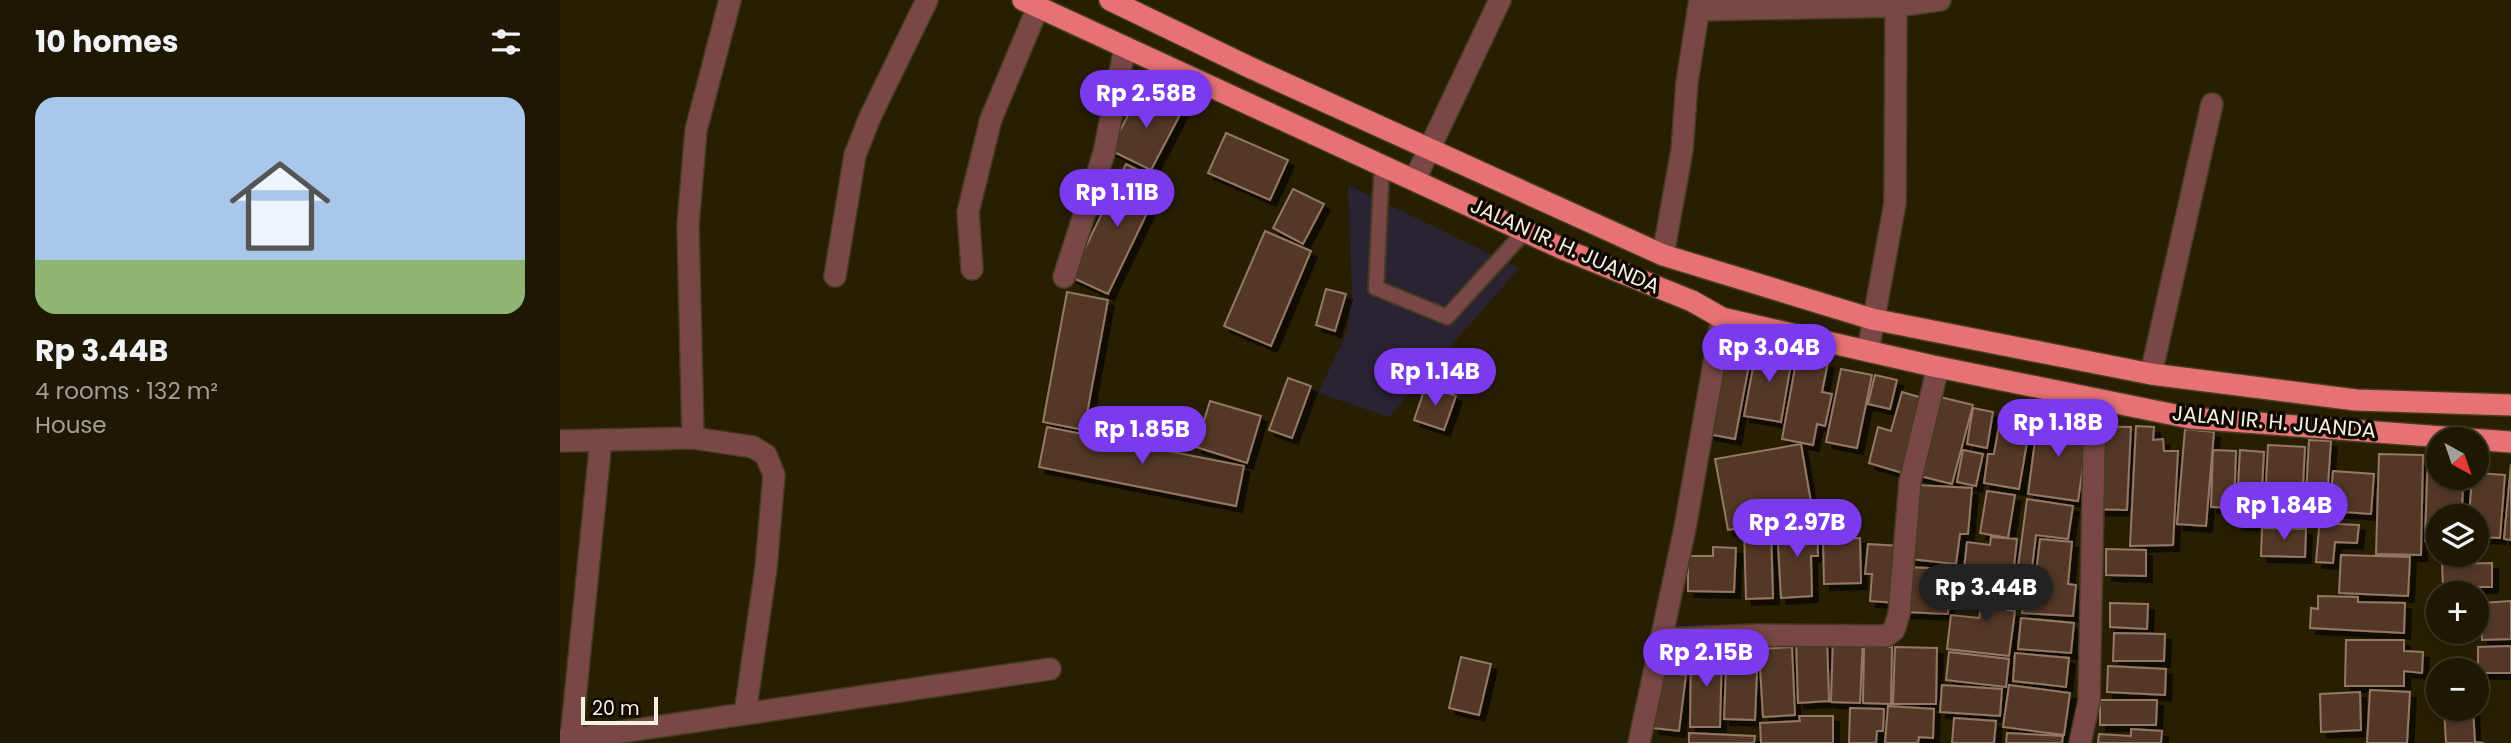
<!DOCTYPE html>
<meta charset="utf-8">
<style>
body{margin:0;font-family:Poppins,sans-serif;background:#2b2411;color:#f1f3f6;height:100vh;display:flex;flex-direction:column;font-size:26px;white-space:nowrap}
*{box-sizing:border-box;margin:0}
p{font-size:23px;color:#a19f99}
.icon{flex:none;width:38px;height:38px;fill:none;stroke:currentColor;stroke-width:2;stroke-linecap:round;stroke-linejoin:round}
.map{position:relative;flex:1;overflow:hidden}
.panel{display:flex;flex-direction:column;background:#1e1702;width:560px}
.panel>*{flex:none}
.needle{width:46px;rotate:140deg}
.buttons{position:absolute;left:1866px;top:427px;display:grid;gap:14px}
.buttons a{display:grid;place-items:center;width:63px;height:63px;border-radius:50%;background:#1e1702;box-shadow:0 4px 10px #0003,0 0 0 2px #3c3624;font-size:35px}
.scale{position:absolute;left:21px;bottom:18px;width:77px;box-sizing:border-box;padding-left:7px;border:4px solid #f6f0e0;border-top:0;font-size:19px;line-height:24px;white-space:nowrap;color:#f6f0e0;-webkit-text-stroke:5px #0d0902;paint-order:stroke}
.price{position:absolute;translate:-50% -60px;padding:0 16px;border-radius:24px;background:#7c3aed;color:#fff;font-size:23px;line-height:46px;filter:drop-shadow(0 2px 4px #0008)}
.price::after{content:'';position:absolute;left:50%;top:42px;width:21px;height:16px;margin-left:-10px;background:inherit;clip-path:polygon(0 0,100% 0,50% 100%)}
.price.current{background:#222;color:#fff}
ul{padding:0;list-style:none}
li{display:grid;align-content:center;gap:14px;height:371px;padding:0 35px}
li span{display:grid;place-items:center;height:217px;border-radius:21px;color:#555}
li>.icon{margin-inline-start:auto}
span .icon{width:126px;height:126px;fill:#fffc;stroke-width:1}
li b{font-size:30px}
h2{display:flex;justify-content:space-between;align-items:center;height:84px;padding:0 35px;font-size:30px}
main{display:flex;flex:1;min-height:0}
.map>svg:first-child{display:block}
.commercial{fill:#2b2332}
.building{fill:#523928;stroke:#947865;stroke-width:2;filter:url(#shadow)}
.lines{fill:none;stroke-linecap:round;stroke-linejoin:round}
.service-casing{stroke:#453c22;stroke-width:18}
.minor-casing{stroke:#453c22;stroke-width:24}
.tertiary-casing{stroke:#453c22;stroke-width:24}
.trunk-casing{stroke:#453c22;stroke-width:24}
.service{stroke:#7a4747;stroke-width:14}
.minor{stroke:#7a4747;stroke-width:21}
.tertiary{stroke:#7a4747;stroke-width:21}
.trunk{stroke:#e67274;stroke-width:21}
.labels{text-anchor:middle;stroke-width:7;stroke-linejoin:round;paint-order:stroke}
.street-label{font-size:21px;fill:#f6f0e0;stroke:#0d0902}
</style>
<main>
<section class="panel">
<h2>10 homes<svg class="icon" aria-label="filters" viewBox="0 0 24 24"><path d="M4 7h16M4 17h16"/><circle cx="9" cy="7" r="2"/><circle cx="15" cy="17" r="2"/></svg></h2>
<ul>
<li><span style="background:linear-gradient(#a9c7e8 75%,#8fb573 0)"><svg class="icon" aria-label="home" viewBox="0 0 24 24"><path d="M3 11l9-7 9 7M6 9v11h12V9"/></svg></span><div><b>Rp 3.44B</b><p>4 rooms · 132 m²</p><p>House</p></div></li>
</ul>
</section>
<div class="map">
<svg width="1951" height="743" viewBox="0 0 1951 743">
<defs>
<filter id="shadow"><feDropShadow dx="6" dy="6" stdDeviation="0" flood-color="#0009"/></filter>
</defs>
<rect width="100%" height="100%" fill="#281f03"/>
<path class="commercial" d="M788 185 959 268 829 417 758 393 787 332 792 296Z"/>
<path class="building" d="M581 90 622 111 591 170 550 150Z
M666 133 728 160 710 200 648 173Z
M566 164 602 182 548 294 511 277Z
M733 189 764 204 743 244 713 228Z
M705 231 751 251 711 346 664 326Z
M766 289 786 294 775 331 756 325Z
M507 292 548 300 524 430 483 422Z
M1166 339 1193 344 1175 439 1148 434Z
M1197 346 1233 352 1221 422 1184 416Z
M1237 357 1268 362 1262 392 1272 394 1265 426 1257 424 1253 445 1222 439Z
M1281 369 1312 375 1297 448 1266 442Z
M1315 375 1337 380 1330 409 1308 404Z
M728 378 751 386 732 438 709 430Z
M866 385 896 396 884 430 854 420Z
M1342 392 1366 399 1346 474 1309 463 1318 427 1331 431Z
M1376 396 1413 405 1392 484 1356 475Z
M650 401 701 416 687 463 636 447Z
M1413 408 1433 412 1427 448 1407 444Z
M1478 418 1529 424 1518 501 1468 494Z
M1440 420 1470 425 1459 489 1424 483 1428 454H1434Z
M1529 426 1571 427 1567 510 1525 509Z
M1576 426 1594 427 1593 440 1603 439 1604 451H1618L1613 545 1570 546Z
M487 427 684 466 676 506 479 467Z
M1625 429 1654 432 1646 526 1617 524Z
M1749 440 1771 441 1766 515 1745 514Z
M1241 444 1253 514 1168 530 1155 459Z
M1708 445 1745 447 1741 524 1704 523Z
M1868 448H1878V478H1903L1902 516H1878V541H1865Z
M1403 450 1423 454 1416 486 1397 482Z
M1653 450 1676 451 1674 508 1651 507Z
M1680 450 1704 452 1700 525 1676 523Z
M1819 454 1863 455 1861 555 1816 554Z
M1951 464V540L1944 539Z
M1773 471 1814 474 1811 514 1770 511Z
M1916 473 1945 475 1940 538 1916 537V516H1909L1912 478H1916Z
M1357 485 1412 488 1408 534H1400L1396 564 1350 559Z
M1427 491 1455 495 1448 538 1420 533Z
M1467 499 1513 506 1508 539 1476 535 1471 576 1457 575Z
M1760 517 1778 518 1777 524 1799 525 1797 543 1775 542 1773 563 1756 562Z
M1257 525 1258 556H1251L1252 596 1221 598 1217 526Z
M1184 528H1211L1213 598 1186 599Z
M1702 528 1746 529 1745 557 1701 556Z
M1431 537 1457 539 1453 575 1404 569 1407 542 1430 545Z
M1300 538 1301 583 1264 584 1263 539Z
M1480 539 1512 542 1508 584 1516 585 1513 616 1462 613 1465 581 1475 582Z
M1308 544 1341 546 1337 603 1310 601 1312 574H1305Z
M1153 547 1176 548 1174 592 1128 591V556H1153Z
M1546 549 1586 550V576L1546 575Z
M1781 555 1850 557 1848 596 1779 593Z
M1932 563V587H1883L1882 564Z
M1346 567 1390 569 1388 614 1345 612Z
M1394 575 1409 576 1407 599 1392 598Z
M1430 575 1452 578 1447 610 1455 611 1449 656 1387 649 1391 615 1419 618 1421 607H1426Z
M1758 596 1798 597V602L1845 603 1844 633 1750 628 1751 608 1758 609Z
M1951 601V639L1922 640 1921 603Z
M1550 603 1588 604 1587 629 1550 627Z
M1461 618 1514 623 1511 653 1458 649Z
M1554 633 1605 634 1604 661H1553Z
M1267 636 1269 701 1238 703 1236 638Z
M1273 636 1303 637 1300 703 1271 702Z
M1786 640H1844V651L1863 652 1862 673 1844 671V686H1785Z
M1167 645 1198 647 1195 720 1164 719Z
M1951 646V673H1918V647Z
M1232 647 1235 715 1203 717 1199 649Z
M1304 647H1332L1331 704 1303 703Z
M1335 647 1377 648 1376 704H1333Z
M1131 650 1162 651 1160 727H1130Z
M1389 652 1449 659 1446 687 1386 680Z
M1455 653 1509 658 1506 687 1453 681Z
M901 657 931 664 919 715 889 708Z
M1548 666 1606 669 1605 695 1547 692Z
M1099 672 1126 675 1119 731 1093 728Z
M1382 685 1442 689 1440 716 1380 712Z
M1449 685 1510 693 1504 735 1443 727Z
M1810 690 1850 692 1847 743H1807Z
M1800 692 1801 730 1761 732 1760 694Z
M1540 700H1597L1596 725H1540Z
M1328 706 1374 709 1373 738 1359 737 1358 743H1325Z
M1290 708 1324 709 1323 731H1317L1316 743H1289Z
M1884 709H1913L1915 742 1924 743H1886Z
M1239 716H1273V743H1201L1200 723 1240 721Z
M1394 718 1436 721 1434 743H1392Z
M1571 729 1602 731 1601 743H1538L1539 734 1571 736Z
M1129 733 1195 736 1194 743H1129Z
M1447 733 1503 736 1502 743H1446Z"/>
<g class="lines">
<defs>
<path id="service" d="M822 164 816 288 887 317 966 230"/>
<path id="minor" d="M170 0 136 130 128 225 133 438 193 447 206 455 214 475 206 568 185 714
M1138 10 1336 6
M855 179 940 0
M1103 255 1122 150 1127 82 1140 0
M412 269 408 212 431 119 478 7
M275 276 295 155 310 117 367 0
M504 277 544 153 565 47
M1308 351 1335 203 1336 6 1380 0
M1591 374 1652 104
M0 441 133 438
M1102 639 1197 635 1326 636 1334 630 1339 614 1350 482 1378 367
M11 739 41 440
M0 741 490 669
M1520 743 1529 701 1535 399"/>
<path id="tertiary" d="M1079 743 1125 528 1162 318"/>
<path id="trunk" d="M463 0 1003 249 1132 301 1162 318 1373 366 1630 418 1951 442
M550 0 691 68 1103 255 1312 319 1591 374 1796 400 1951 405"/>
</defs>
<use href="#service" class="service-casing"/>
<use href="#minor" class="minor-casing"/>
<use href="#tertiary" class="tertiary-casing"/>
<use href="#trunk" class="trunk-casing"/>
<use href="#service" class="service"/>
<use href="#minor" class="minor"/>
<use href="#tertiary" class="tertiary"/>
<use href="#trunk" class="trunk"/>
</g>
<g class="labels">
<g class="street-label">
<text transform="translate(1005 246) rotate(24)" y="7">JALAN IR. H. JUANDA</text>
<text transform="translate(1714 422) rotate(5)" y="7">JALAN IR. H. JUANDA</text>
</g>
</g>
</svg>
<div class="buttons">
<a><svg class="needle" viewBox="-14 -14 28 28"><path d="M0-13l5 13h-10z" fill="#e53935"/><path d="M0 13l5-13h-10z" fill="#a19f99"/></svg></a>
<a><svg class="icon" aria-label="layers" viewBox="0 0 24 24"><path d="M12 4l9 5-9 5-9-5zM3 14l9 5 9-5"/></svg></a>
<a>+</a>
<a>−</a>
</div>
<div class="scale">20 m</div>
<b class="price" style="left:586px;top:130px">Rp 2.58B</b>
<b class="price" style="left:557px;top:229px">Rp 1.11B</b>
<b class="price" style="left:1209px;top:384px">Rp 3.04B</b>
<b class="price" style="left:875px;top:408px">Rp 1.14B</b>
<b class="price" style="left:1498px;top:459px">Rp 1.18B</b>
<b class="price" style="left:582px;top:466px">Rp 1.85B</b>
<b class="price" style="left:1724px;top:542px">Rp 1.84B</b>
<b class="price" style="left:1237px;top:559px">Rp 2.97B</b>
<b class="price current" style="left:1426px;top:624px">Rp 3.44B</b>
<b class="price" style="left:1146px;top:689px">Rp 2.15B</b>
</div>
</main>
